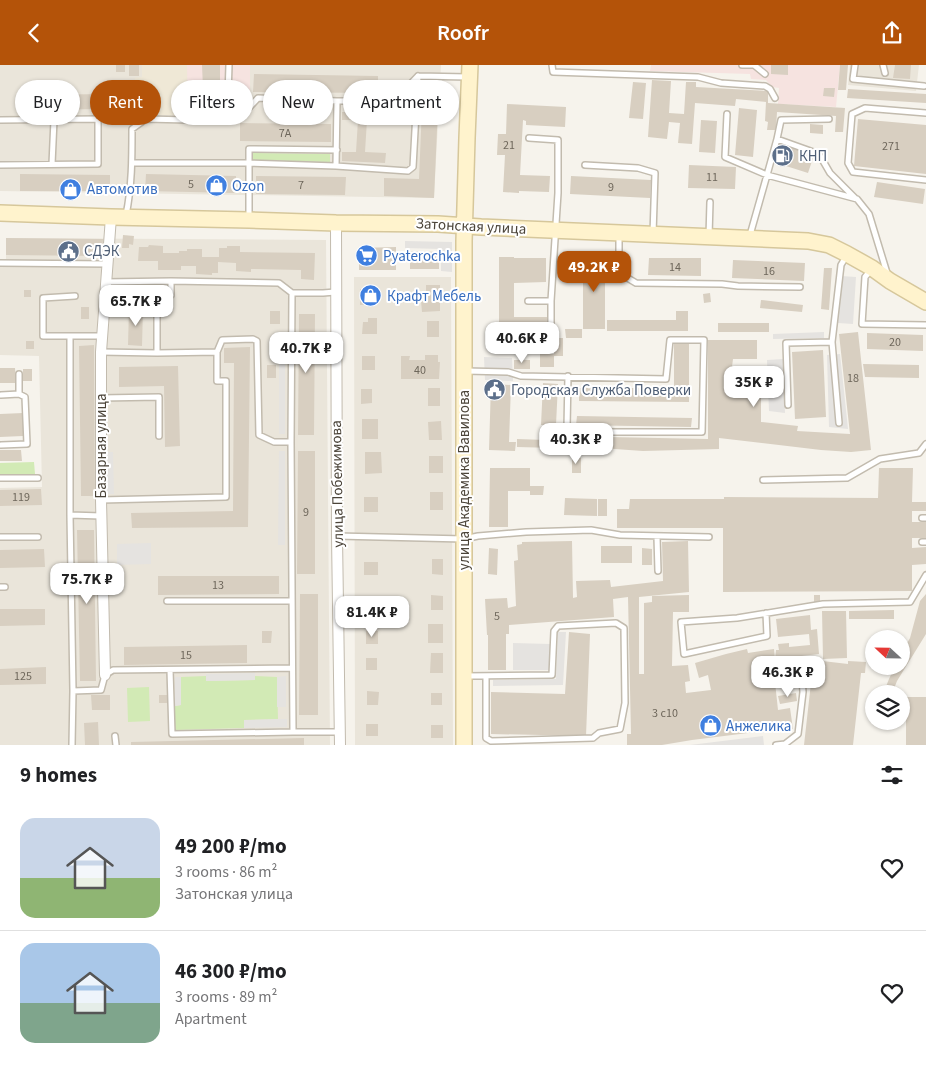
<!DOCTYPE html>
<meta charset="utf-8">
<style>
body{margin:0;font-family:"Source Sans 3",sans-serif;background:#f2f2f2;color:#202124;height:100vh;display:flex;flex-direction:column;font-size:19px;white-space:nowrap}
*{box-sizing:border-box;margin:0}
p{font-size:16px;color:#757577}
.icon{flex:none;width:28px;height:28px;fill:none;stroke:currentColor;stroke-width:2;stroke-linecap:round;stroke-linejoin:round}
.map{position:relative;height:680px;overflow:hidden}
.details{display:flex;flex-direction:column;background:#fff;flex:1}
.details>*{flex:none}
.banner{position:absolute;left:15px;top:15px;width:500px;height:45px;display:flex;gap:10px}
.needle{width:32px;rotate:292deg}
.buttons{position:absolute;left:865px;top:565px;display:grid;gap:10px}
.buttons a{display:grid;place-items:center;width:45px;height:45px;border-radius:50%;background:#fff;box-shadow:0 1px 4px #0004;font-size:25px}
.price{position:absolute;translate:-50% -42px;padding:0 11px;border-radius:10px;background:#fff;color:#222;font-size:16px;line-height:32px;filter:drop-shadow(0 1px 2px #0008)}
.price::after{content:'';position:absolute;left:50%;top:30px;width:15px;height:11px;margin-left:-8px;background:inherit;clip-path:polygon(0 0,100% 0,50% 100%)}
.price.on{background:#b45309;color:#fff}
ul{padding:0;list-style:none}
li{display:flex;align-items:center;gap:15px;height:125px;padding:0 20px}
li+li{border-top:1px solid #e0e0e0}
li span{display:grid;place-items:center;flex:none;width:140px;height:100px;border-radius:15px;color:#555}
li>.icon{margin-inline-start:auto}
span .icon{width:60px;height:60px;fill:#fffc;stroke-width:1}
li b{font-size:21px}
h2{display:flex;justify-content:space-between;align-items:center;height:60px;padding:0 20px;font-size:21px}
.tag{padding:0 18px;border-radius:22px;background:#fff;box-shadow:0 1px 4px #0004;font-size:18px;line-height:45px}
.tag.on{background:#b45309;color:#fff}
header{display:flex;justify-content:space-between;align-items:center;height:65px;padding:0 20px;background:#b45309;color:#fff;font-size:22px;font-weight:600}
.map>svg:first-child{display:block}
.residential{fill:#eae5da}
.education{fill:#efe8d6}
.medical{fill:#f6e3e0}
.green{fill:#d2eab5}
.parking{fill:#e5e3e0}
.building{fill:#d8cfc1}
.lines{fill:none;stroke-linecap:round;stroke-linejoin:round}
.lane-casing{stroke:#c2bbae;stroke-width:8}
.street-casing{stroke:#c2bbae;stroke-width:12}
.secondary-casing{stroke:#d6c79b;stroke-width:18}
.lane{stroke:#fff;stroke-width:5}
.street{stroke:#fff;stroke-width:10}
.secondary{stroke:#fff3cd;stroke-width:15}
.labels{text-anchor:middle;stroke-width:4;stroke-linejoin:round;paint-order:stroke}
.number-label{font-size:12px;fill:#6e675b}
.service-label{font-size:15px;fill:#4e5e75;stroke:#fff;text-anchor:start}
.shop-label{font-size:15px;fill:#366cbe;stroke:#fff;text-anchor:start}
.street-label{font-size:15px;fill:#4b4439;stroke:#fff}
</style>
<header><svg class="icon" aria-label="back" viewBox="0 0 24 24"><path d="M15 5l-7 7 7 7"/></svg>Roofr<svg class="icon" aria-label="share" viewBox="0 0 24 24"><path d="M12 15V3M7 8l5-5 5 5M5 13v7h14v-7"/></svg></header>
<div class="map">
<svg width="926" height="680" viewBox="0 0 926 680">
<rect width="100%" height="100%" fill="#f6f3ec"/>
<path class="residential" d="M0 0H441L434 133 0 126Z
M850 0H919L916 26 848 20Z
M6 173 326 175 330 680H0V423L42 422 39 291 0 290V194H6Z
M354 212H451L453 680H355Z"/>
<path class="education" d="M142 0H187L188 51 134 49 135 13 142 12Z"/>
<path class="medical" d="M187 0H250V32L225 52 188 51Z
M651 0H840L836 42 778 39 779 23 772 22 766 15 751 14 750 9 650 6Z"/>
<path class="green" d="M252 88 330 89V97L252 96Z
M34 397 35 409H0V398Z
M206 611V616L255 615V611L277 612 278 654 244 655V663L175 665V641L181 640V612Z
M149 622 150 656 128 657 127 623Z"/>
<path class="parking" d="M405 176 452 177V207L441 206V184L405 183Z
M841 211 856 212 853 259 838 258Z
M824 267V273L773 274V269Z
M840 289 848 364 829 362 827 290Z
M484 292 512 293 513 316 485 315Z
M783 294 785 348 769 346 767 295Z
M279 298H285V369H279Z
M279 386H285V480H278Z
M104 387H113L114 429H105Z
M151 478V499L117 500V479Z
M558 567H566L563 620 493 621V615L556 614Z
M513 578 550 579V605H513Z
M255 608V615L206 616V609Z
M286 611V642H277V612Z
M175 612H181V640L175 641Z
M287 654V662L244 663V655Z
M763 671 764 680H690Z"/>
<path class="building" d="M116 0H125V7H116Z
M129 0H139V11H129Z
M202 0H220V23H203Z
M771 0H788V10L771 9Z
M840 0H848L846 25H838Z
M895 0H911L910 14 893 13Z
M254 9 378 11V28L253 27Z
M652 15 671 16 669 48 684 49 686 17H696V22L768 26V38L845 43 843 67H835L836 51 777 47 776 65H767L768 57 765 56 766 37 736 34 735 41 695 38 692 79 678 78 680 58 669 57 667 74 648 72Z
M633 17 646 18 643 54 629 53Z
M423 18 439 19 434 133 384 131V113L419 114Z
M824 23H835L834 32 823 31Z
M848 24 926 29V38L847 33Z
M110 29V44L19 45V30Z
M507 39 566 42 565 62 526 60V56L523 55 520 110 550 111 549 127 519 126V128L503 127 505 90H497L498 69H506Z
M739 43 757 45 753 92 735 90Z
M342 47H371V55H367L365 87 386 88 385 98 342 96V87H356L358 55H342Z
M858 54 926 60V109L854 101Z
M701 55 717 56 715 88 699 87Z
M240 58 331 59V77L240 76Z
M810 59 823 60V69L810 68Z
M791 83 814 90 808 108 786 101 787 98 777 95 780 85 790 88Z
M689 100 736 102 735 124 688 123Z
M20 109 110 110V126H20Z
M146 109 236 111V128L145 126Z
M256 111 346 112 345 130 256 129Z
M571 111 651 115 650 133 570 129Z
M877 117 925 124 923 139 874 132Z
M123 170 134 171 133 180 129 179V183H122Z
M6 173 103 174 102 191 6 190Z
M149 180 163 181V188H179V186H187V184H202V192H219V183H227V181H240V187L315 188 314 215 301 214V205L251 204V207L236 206V198L218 197V208H212V210L196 209V201H181V205H158V196H138L139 182H148Z
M396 182V205H359V183Z
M410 186 439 187V204H410Z
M499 192H514V193H546V217L514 218V252H548V268H530L531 285H518V289H499Z
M583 193H605V264H583Z
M649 193H701V211L648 210Z
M733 195 805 198 804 216 732 213Z
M824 203H832L829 245 821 244Z
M426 220H440V246L422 247 421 236H426Z
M360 224H375V239L360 240Z
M24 225H31V232H24Z
M710 228 711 237 704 238 703 229Z
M761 235 803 240 802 247 760 243Z
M81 242H89V254H81Z
M129 244H143L142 281 128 280Z
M270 246H280V259H270Z
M676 246H688V266H607V255H676Z
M299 249H315L314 370H298Z
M368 253H377V269H362L363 257H368Z
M427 256H439V272H427Z
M718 258H769V267H718Z
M565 264H582V273H566Z
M858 267 871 385 851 387 821 385 719 373V384L643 386 558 380V371L708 374V275H757V294H733L732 302H761V357L798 361 797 366 850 369 839 269Z
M867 268 923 270V286L867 284Z
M554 273H563V291H554Z
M26 276H34V284H26Z
M674 279H689V337L579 336V323H674Z
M94 280 95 431H81L79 281Z
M250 282 248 462 132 463 131 448 233 446 234 298H224V283Z
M823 285 826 352 795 354 792 287Z
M540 289H554V302H540Z
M425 290H438V297H440L439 314H401V291H410L409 295H425Z
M362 291H375V305H362Z
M514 295H530V304H514Z
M863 299 919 300V313L865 312Z
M267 300H276V313H267Z
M178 301 180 381 165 382 164 321 119 322V302Z
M0 303H15L16 318H0Z
M23 304H32V316H23Z
M543 318 558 319 556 360H541Z
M491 319 511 320 509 377H516L515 386 489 385Z
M428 323H440V341H428Z
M361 324H372V338L361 339Z
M23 348V371L0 372V349Z
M577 351 692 353 691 362 576 360Z
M362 354H378V374H362Z
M441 356 442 375H429L428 357Z
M547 361H555V383L517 382V374L546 375Z
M0 385H21L22 396H0Z
M298 386H315V509H297Z
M365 387H381L382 408 365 409Z
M429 391H443V408H429Z
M572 393H581V408H572Z
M490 403H530V421H544L543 430H530V426H508V462H489Z
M879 403H913L912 437H926V446H912V457H926V473H912V483L926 482V499L912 500V526L723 527V463H617V444H629L630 434H724V432L878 433Z
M41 424 42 440 0 441V425Z
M430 427H443V445H430Z
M364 432H378V447H364Z
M565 433 597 434V451L564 450Z
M598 434H607V451H598Z
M77 465H94L96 616H80Z
M572 476 573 533 577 532 576 516 610 515 611 522 663 516 662 477 688 476 689 527 639 532V609H644V538L652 537V531L689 530V547H673L672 601 688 600 690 616 685 617 686 628 711 625 708 610 699 613 695 598 726 589 747 584 748 588 774 584 775 594 776 585H779L778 579 789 578V582L810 580 809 569 778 572 776 554 810 550 811 565 817 564 819 589 775 594 814 595 848 599V596L866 597 865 608H861L853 680H804L812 609 774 608 778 645 790 643 793 664 781 666V664L692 675 662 680H627V669H631L628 532 613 534 614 552 509 560V569H506V605H488V570H487L485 534 507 533 508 543 516 541 514 496 518 495 517 480 522 479V477Z
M601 481H632V498H601Z
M489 483 498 484 497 510 488 509Z
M642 483 652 484V500H642Z
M44 484 45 502 0 503V485Z
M432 494H443V510L432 509Z
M364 497H378V510H364Z
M158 511H279V529L158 530Z
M300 529H318V650H299Z
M926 529V569L897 616 892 629H883L889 614 895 601H901V589L910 573 920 536Z
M431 530 443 531V545H431Z
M814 530H820V537H814Z
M363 531H374V544H362Z
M0 544H45V560L0 561Z
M894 545V554H849V546Z
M822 546H846L847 593 823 594Z
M428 559H443V578H428Z
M262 566H272L271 578H262Z
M366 566H378V579H366Z
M569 567 590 569 586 671 491 669V627L565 629Z
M247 580V598L124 600V582Z
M431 588H443V608H430Z
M366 593H377V605H366Z
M46 602V619L0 620V604Z
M367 626 379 627 378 640H367Z
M431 628H442V640H431Z
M796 628 797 636 780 639 778 631Z
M91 630H110V645H92Z
M159 630H168V638H159Z
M906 632H926V680H906Z
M98 657 99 680H85L84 658Z
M366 659H378V671H366Z
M431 660H443V673H431Z
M304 673V680H131V677Z"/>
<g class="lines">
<defs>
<path id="lane" d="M552 0 553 7 698 12 721 18 765 21 770 24 775 33
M742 0H754L765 9
M855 0 853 14 924 21
M883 0 885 8
M228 30 229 0
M337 36H394L418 11
M926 48 865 43 852 49 848 98 853 107 926 115
M727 49 725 92 767 110 777 74 819 89 830 108 855 133
M0 55 98 54V99L0 100
M529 73 558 75V128L551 236V281
M777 74 781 55 829 54
M337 85 249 84V98L336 101 408 106 413 102 418 11 468 12
M132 98H249V154
M52 99 54 55
M585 100 638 103 655 108 653 169
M126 150C132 121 132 93 132 64L146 54 230 56 244 48 258 33 337 36 336 101
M619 170V208L636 218 722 219 738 221 800 222
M750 170 767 110 857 134 869 149 887 208
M709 171 710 137
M0 198 108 199
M871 205 865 212 862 259 926 260
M106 217 171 216 279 218 292 228
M171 230V216
M528 236H551
M70 271H43V233L75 231
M832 277 841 200 847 190
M101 287 157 288V242
M157 288 217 287
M466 306 508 307 521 311 666 314 670 275H704L702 367H575L567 363 568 311
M19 329V309
M101 333 159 332V371
M788 340 786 278 832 277 839 358
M1 380 27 379 25 332 19 329 1 330
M0 413H38
M763 415 847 413 880 394 919 388 926 379
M101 435 226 432V316H217V287L222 275 253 274 257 276 259 370 274 377H291
M70 450 101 451
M922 453H926
M337 471 464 474 478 471 526 467 591 465 620 470 709 472
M0 472H38
M657 472 658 506
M922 477H926
M0 522H5
M167 536H291
M766 548 767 571 684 589 681 557 737 553 823 539 910 537 926 510
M170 605 172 669 293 667H339
M466 611 552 610 554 566 558 561 616 558 624 563 625 638 620 664 599 668 593 673 491 676 486 673V611
M785 612 802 614 803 627 798 669 785 679
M73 626 101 625 105 610 113 605 292 603
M293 667 291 377 292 228H323L335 227
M115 671 116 680
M72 680 73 626 70 450V271H102
M776 680 785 679V680"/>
<path id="street" d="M336 158 337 471 340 680
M105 610 101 435V287L111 152"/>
<path id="secondary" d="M0 148 111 152 249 155 336 158 438 159 481 162 808 176 829 180 847 189 872 203 890 216 926 237
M464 680V176L467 73 470 0"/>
</defs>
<use href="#lane" class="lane-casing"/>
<use href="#street" class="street-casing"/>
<use href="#secondary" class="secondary-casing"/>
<use href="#lane" class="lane"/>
<use href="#street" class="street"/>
<use href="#secondary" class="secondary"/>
</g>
<defs>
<symbol id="fuel-disc" viewBox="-11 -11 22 22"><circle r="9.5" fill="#5c6f8a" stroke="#fff"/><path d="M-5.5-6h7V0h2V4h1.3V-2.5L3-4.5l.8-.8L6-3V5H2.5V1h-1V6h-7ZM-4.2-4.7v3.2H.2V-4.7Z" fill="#fff"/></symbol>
<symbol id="shop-disc" viewBox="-11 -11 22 22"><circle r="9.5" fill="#3f7fe0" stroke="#fff"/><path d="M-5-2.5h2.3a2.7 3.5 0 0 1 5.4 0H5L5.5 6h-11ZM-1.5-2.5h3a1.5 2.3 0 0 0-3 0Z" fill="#fff"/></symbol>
<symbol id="civic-disc" viewBox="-11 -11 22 22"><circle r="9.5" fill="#5c6f8a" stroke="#fff"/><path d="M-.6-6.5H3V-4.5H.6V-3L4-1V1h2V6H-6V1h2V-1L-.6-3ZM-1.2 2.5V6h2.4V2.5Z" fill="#fff"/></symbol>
<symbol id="supermarket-disc" viewBox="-11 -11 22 22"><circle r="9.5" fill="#3f7fe0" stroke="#fff"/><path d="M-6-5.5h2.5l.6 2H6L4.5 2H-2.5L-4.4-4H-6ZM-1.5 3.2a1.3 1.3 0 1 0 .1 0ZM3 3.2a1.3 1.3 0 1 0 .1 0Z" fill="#fff"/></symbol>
</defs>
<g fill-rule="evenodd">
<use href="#fuel-disc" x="770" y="78" width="25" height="25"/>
<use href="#shop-disc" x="204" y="108" width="25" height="25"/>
<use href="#shop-disc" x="58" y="112" width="25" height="25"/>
<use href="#civic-disc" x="56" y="174" width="25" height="25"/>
<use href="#supermarket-disc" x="354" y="178" width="25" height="25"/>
<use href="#shop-disc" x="358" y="218" width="25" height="25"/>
<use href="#civic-disc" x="482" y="312" width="25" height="25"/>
<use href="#shop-disc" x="698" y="648" width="25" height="25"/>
</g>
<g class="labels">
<g class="number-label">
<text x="285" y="72">7А</text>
<text x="509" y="84">21</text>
<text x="891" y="85">271</text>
<text x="712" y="116">11</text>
<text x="191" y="123">5</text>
<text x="301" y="124">7</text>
<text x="611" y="126">9</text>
<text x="675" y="206">14</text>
<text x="769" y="210">16</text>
<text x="895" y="281">20</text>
<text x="420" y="309">40</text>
<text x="853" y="317">18</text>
<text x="21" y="436">119</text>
<text x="306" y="451">9</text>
<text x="218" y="524">13</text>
<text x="497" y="555">5</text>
<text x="186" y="594">15</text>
<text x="23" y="615">125</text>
<text x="665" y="652">3 с10</text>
</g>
<g class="service-label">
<text x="799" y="96">КНП</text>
<text x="84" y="191">СДЭК</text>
<text x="511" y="330">Городская Служба Поверки</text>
</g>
<g class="shop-label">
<text x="232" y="126">Ozon</text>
<text x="87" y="129">Автомотив</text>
<text x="383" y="196">Pyaterochka</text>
<text x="387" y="236">Крафт Мебель</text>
<text x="726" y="666">Анжелика</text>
</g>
<g class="street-label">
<text transform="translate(471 161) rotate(3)" y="5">Затонская улица</text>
<text transform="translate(101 381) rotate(-90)" y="5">Базарная улица</text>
<text transform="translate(464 415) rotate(-90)" y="5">улица Академика Вавилова</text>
<text transform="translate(337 419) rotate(-91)" y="5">улица Побежимова</text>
</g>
</g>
</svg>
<div class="buttons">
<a><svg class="needle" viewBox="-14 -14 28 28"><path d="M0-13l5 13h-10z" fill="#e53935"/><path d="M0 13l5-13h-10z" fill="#757577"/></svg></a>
<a><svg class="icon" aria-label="layers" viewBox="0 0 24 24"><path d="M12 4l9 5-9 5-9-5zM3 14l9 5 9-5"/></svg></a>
</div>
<b class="price on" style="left:594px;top:228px">49.2K ₽</b>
<b class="price" style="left:136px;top:262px">65.7K ₽</b>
<b class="price" style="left:522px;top:299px">40.6K ₽</b>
<b class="price" style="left:306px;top:309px">40.7K ₽</b>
<b class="price" style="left:754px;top:343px">35K ₽</b>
<b class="price" style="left:576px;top:400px">40.3K ₽</b>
<b class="price" style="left:87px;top:540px">75.7K ₽</b>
<b class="price" style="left:372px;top:573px">81.4K ₽</b>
<b class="price" style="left:788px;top:633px">46.3K ₽</b>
<div class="banner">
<a class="tag">Buy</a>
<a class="tag on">Rent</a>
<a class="tag">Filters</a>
<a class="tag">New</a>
<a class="tag">Apartment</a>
</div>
</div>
<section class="details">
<h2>9 homes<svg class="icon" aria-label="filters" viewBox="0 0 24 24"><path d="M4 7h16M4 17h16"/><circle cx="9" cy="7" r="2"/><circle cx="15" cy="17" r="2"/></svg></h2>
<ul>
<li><span style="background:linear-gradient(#c9d6e8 60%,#8fb573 0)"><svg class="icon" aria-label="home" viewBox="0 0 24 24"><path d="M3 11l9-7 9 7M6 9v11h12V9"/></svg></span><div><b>49 200 ₽/mo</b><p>3 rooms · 86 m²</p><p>Затонская улица</p></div><svg class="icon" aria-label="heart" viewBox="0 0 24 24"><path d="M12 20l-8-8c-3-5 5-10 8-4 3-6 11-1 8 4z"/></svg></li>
<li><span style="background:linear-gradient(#a9c7e8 60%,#7fa58c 0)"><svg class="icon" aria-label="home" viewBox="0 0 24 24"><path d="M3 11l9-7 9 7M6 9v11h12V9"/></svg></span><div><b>46 300 ₽/mo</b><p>3 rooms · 89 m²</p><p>Apartment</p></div><svg class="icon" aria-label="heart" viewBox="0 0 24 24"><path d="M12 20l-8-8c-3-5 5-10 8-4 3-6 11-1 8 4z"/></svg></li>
</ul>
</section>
